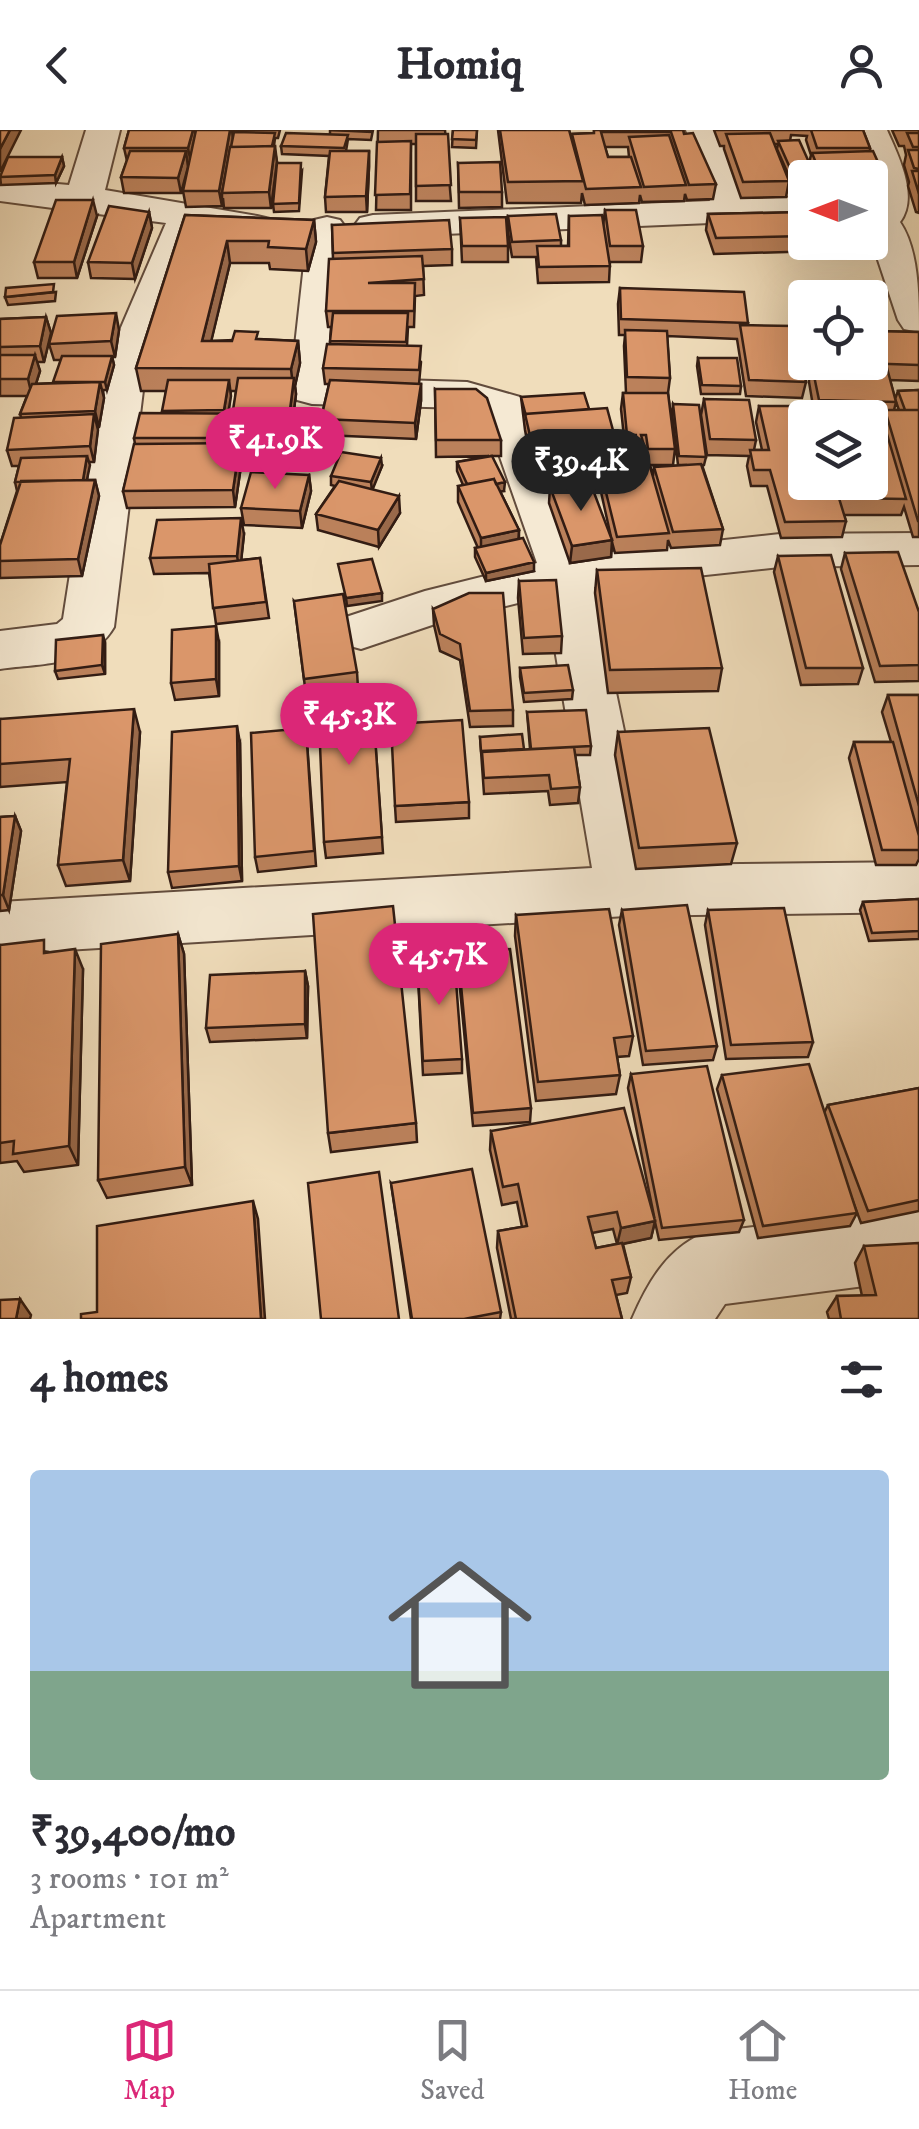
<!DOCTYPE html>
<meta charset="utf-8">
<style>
body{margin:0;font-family:"IM FELL DW Pica",serif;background:#f7f7f7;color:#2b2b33;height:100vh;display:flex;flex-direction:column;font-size:38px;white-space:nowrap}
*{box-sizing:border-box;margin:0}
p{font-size:32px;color:#7c7c81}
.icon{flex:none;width:55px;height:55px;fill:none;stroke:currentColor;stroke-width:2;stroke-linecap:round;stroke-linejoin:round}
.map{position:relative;height:1189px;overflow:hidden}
.sheet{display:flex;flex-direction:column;background:#fff;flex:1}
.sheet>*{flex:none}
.needle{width:65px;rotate:270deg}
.fabs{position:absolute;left:788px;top:30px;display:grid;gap:20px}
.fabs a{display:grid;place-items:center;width:100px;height:100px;border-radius:10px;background:#fff;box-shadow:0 10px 40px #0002;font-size:50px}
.price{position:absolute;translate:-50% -85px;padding:0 22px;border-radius:35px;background:#db2777;color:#fff;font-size:32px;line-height:65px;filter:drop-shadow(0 2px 5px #0008)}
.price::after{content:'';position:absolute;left:50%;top:60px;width:30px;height:22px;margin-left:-15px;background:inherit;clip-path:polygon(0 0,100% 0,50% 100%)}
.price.selected{background:#222;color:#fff}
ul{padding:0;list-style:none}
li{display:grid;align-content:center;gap:20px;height:530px;padding:0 30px}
li span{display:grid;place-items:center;height:310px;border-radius:10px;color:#555}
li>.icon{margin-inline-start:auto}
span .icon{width:180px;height:180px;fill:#fffc;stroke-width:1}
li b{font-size:42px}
h2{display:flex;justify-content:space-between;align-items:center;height:120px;padding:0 30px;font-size:42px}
header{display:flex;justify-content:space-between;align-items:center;height:130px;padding:0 30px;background:#fff;font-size:45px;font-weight:700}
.tabs{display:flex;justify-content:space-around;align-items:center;height:140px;border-top:2px solid #e1e1e2;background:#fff;font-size:28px;color:#7c7c81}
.tabs a{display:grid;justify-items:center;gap:5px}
.tabs .selected{color:#db2777}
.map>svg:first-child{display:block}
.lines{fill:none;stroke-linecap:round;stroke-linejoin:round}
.minor-casing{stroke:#624c3d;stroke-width:4}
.minor{fill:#f5e9d3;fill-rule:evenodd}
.wall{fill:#bb815b;stroke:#321c13;stroke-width:2.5;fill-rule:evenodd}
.shaded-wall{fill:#99694a;stroke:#321c13;stroke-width:2.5}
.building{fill:#da966a;stroke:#321c13;stroke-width:2.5}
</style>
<header><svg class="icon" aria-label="back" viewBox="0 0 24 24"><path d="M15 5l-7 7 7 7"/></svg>Homiq<svg class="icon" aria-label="person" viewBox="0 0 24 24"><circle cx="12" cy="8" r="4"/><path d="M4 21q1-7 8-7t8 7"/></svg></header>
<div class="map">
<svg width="919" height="1189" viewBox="0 0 919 1189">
<rect width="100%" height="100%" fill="#f0ddbb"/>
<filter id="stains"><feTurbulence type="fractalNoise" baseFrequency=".002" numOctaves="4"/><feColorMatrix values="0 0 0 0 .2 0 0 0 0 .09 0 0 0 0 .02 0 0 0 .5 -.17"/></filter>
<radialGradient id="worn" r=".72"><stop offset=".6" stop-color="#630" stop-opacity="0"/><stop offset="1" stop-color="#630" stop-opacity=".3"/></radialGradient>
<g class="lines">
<defs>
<path id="minor" d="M86 0H120L105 60 257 86 270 89 276 97 270 105 257 108 202 99 145 244 114 497C91 537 41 533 0 539V501L57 494 63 489 101 244 166 93 0 71V49L69 55Z
M686 0H720L746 69 805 67V89L373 107 360 104 354 96 360 88 373 85 710 71Z
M853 0H887C899 27 919 67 900 92 919 120 919 167 919 202L904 199 898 190 870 106 875 58Z
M327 87 340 90 346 98 335 248 467 252 520 267 584 425 780 404 919 403V435L780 437 594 457 652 735 919 732V782L626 786 0 824V772L592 738 546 466 441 492 361 519 343 514 335 501 343 488 425 461 537 433 485 284 464 278 312 274 297 270 290 261 308 98 314 90Z
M919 1077V1149L725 1174 715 1189H632C648 1152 667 1119 704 1103Z"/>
</defs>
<use href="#minor" class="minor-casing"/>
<use href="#minor" class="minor"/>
</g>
<path class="wall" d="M129 0H235V2H238L237 0H280L278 8H275L274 16 277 32 271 78H224L223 68 222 76 186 77 183 61 189 34 181 63H124L121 47 127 31 124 18Z
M330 0H373L371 10 348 9 346 21H369V37L367 82H326L325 67 329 26 282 24 281 16 330 5Z
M378 0H445L451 71H416V14H411V80H376Z
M453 0H477L476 18 452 17Z
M498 0H569L572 10V4L594 3V0H683L684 4 716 54 713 69 687 70 685 64 684 71 642 72 640 65 639 73 585 75 582 63 581 73H507ZM605 17H628L629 27H608Z
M714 0H863L870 18V22L886 50 882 65 870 66V48H805V64H797L777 19 778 14H774L789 51 786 67 741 68 724 19V16H720ZM791 5 807 6 806 10 811 25 809 33 790 11Z
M892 0H919V83L916 82 908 56 909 52 904 35 906 25 904 16H899Z
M62 27 64 36 56 53 1 55 0 45Z
M458 33 502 62V77L459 78Z
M302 41 299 81 274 82 273 74Z
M605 80 643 116 641 132H610L609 152 538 153 536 127H512L508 102V86L561 110V116H568L569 86 603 96Z
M149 82 152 98 135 149 91 148 88 132Z
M805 82V112H856L854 120 714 124 706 100 708 84Z
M185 85 314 90 316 112 308 141 270 139 269 133H230L211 211 259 209 298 211 300 233 295 256 296 264 288 325 242 324V329L235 377 127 378 123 361 135 314 134 308 163 283 166 261H141L136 238ZM231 261H236L234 284H228Z
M97 86 77 148H38L34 132Z
M460 88 508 116V132H462Z
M332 95 452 119V135L423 136 424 165 415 166 414 197H408L407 216 421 232 419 254H421V271L416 309 323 305 321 289 329 254H325L323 238 330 214 331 197H328L326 181 333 129Z
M620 158 748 193 747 195 796 208 798 199 919 202V251L890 250 896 272 894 280H899L895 269 898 261 919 260V407H913L904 377 901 385H844L846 391 842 407 781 408 767 356H751L747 336 749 326 707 325 701 285 704 269 756 310 754 320H762L756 292 759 276 805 288V352H870V288H815L809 252V248H805L806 252 802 268 746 266 737 209 667 206 670 248 668 263 675 319 673 335H650L653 346 654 337 687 335H678L672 283 673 274 706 327 704 335H702L723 399 720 415 671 418 668 410 667 420 615 423 612 412 611 427 570 433 549 373 550 357 611 407 597 344 544 348 540 326H530L525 300 521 267 589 279 614 304 613 317 620 329H623L621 324 624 307 621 279 623 263H626L624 216 625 205H619L618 174Z
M56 162 55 171 8 175 5 167Z
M46 187 51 203 44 232H37L40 241 36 254 54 253 61 230H54L49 214 119 200 115 227H112L114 235 107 260H103L104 268 99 297H98L94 332H89L87 350H95L99 366 82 446 0 448V415L17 361 15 352 19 336H12L7 320 21 287 20 284 27 266H0V189Z
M698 228 741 256 740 264H701L697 236Z
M435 259 501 310V326H492L504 361H500L519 400V409L534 441 486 451 475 427V418H478L458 372V356L463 355 457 341V332L489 326 436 327Z
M382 336 372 359 400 383 379 417 318 400 316 384 335 356 331 355V346Z
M309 345 311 361 302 398 244 395 241 378Z
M244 404 241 430 260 428 269 488 216 494 209 443 154 444 150 428Z
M845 423 919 482V551L875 552 841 439Z
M778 426 863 538 858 554 801 555 774 442Z
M597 440 722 538 718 561 608 563 595 463Z
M519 451 562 506 561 523 523 524 518 468Z
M294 471 357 542 358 558 306 565Z
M433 479 513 580V596L470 597 460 530 440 521 434 495Z
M219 512V566L175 570 171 553Z
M105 513V544L58 549 55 541Z
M520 538 573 560 572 569 524 572 520 547Z
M372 563 383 723 326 728 324 712Z
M888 565H919V729L916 735H876L849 628 854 612H891L882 582Z
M527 582 591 616 590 625H575L580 657 578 673 550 675 548 661 484 664 480 607 524 620 530 619Z
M0 589 140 602 130 751 66 756 58 735 67 652 0 657Z
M306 598 316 736 258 742 255 727Z
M618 602 737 713 731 734 636 739 615 625Z
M240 613 242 751 172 758 168 742Z
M469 672V688L396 692 395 676Z
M15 686 21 701 9 780 0 781V687Z
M919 769V809L869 811 860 780 863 772Z
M622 780 717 916 713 930 643 935 619 795Z
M708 780 813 912 808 927 726 929 705 795Z
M516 785 633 906 629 926 617 927 620 945 616 964 536 971 515 806Z
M178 804 184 824 192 1055 107 1068 98 1050Z
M0 815 49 822 83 839 78 1035 24 1042 17 1031 0 1033Z
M458 823 531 978 530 992 473 996 458 838Z
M417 827 462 929V943L423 945Z
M305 841 308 856 307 908 210 912 206 898Z
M631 944 744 1090 739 1102 659 1110 655 1092 651 1108 623 1114 631 1147 627 1163 616 1165 622 1189H511L497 1118 498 1101 522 1097 517 1072 502 1075 490 1020 491 1001 654 1086 628 958ZM613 1099 617 1114 596 1118 592 1103Z
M722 945 824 983 828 975 919 958V1081L861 1093 852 1069 857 1083 850 1096 758 1108 717 959Z
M416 993 417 1012 331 1022 328 1003Z
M391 1053 501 1182 500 1189H411Z
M864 1116 919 1189H829L827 1182 837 1166H862L855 1133Z"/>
<path class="shaded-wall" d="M10 0H21L0 42V19Z
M193 0H195L197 10 191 34 188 18Z
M230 0H232L233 10 222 63V76L219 61Z
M275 16 277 32 271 78 269 62Z
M186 21 188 37 181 63 178 48Z
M369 21V37L367 82 366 66Z
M62 27 64 36 56 53 55 45Z
M93 70 97 86 77 148 74 132Z
M149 82 152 98 135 149 132 133Z
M314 90 316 112 308 141 306 119Z
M227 111 230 133 206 233 202 211Z
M116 183 119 200 115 227 111 211Z
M46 187 51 203 44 232 40 216Z
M298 211 300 233 295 256 296 264 292 296 290 280 293 256 291 239Z
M35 225 40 241 32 266 28 249Z
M112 226 114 235 107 260 105 252Z
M229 250 231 266 226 297 224 280Z
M100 252 104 268 99 297 95 281Z
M421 254V271L416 309 415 293Z
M94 284 98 300 94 332 90 316Z
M289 284 291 300 288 325 286 308Z
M240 313 242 329 235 377 233 360Z
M87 326 90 335 85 359 83 350Z
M381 328 382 336 372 361 371 352Z
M309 345 311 361 302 398 300 381Z
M95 350 99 366 82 446 78 429Z
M505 352 504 361 469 367V359Z
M399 366 400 383 379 417 378 400Z
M241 388 244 404 240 442 237 426Z
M519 400 518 416 481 424V408Z
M612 410 611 427 570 433 572 416Z
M534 432V441L486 451V443Z
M382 463V471L347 476 346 468Z
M216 496 219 512V566L216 549Z
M103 505 105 513V544L102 535Z
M134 579 140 602 130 751 123 730Z
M237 596 240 613 242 751 239 736Z
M15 686 21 701 9 780 3 765Z
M178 804 184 824 192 1055 185 1037Z
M75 819 83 839 78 1035 69 1016Z
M305 841 308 856 307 908 305 894Z
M253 1071 258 1089 265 1189H261Z
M655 1091 651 1108 617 1115 621 1098Z
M20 1169 31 1185 30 1189H16Z"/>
<path class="building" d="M0 0H10L0 19Z
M129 0H193L188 18H124Z
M196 0H230L219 61H183Z
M330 0H371V2Z
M453 0H477L476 10 452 9Z
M500 0H569L583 51 508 52Z
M594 0H683L684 4 693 3 716 54 689 55 671 2H601L608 27H631L641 57 586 59 572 4 594 3Z
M811 0H863L870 18H817Z
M234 2 275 3 272 16 231 17Z
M286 3 348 5 344 18 281 16Z
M770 3 789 51 743 52 726 4Z
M907 3H919V17H913Z
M416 4H448L451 55 416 56Z
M669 5 686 55 644 57 629 7Z
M799 10 816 48H805V56H798L778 11Z
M411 11 410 64 375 65 377 12Z
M275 16 269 62 222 63 230 17Z
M908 20H919V39L914 38Z
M130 21H186L178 48 121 47Z
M330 21H369L366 66 325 67Z
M873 21 886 50H870V48H822L812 23Z
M8 27H62L55 45 0 47Z
M500 32 502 62H459L458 33Z
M277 33H301L299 73 273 74Z
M912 41H919V64Z
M56 70H93L74 132H34Z
M109 76 149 82 132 133 88 132Z
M605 80H636L643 116H610Z
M805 82V106L716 108 708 84Z
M556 84 561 110 512 112 508 86Z
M185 85 314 90 306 119 268 117 269 111H227L202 211H232L235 201 258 202 256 209 298 211 291 239 136 238Z
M602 85 610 136 539 137 537 116H569V86Z
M506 87 508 116H462L460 88Z
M449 90 452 119 333 123 332 95Z
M422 126 424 149 368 153H415L414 181H326L329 129Z
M54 154 53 162 5 167 6 158Z
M620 158 744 162 748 193 621 189Z
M116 183 111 211 49 214 57 186Z
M333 183H408L406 212 330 211Z
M46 187 40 216 0 217V189Z
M740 195 794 196 806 252 749 250Z
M798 199H805V232Z
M625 200 667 201 670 248 627 247Z
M870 201 919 202V235L830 232H870Z
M327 214 421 216 419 240 323 238Z
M0 225H35L28 249H0Z
M62 226H112L105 252H53Z
M698 228H737L741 256 702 255Z
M812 236 887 238 896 272 819 270Z
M238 248H294L290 280H233Z
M168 250H229L224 280 162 281Z
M330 250 421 254 415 293 321 289Z
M100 252 95 281 20 284 32 254Z
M435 259H476L487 268 501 310H436Z
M919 260V280H905L898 261Z
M584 263 589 279 525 284 526 286 521 267Z
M623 263H668L675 319H648L646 305H641L669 403 617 407 598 330 629 328 623 307 637 305H627Z
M704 269 749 270 756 310 710 309Z
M673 274 699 275 706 327 679 326Z
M759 276H811L814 288H805V325H803L805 352H834L846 391 785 392 770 340H754L750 320H769Z
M818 276 879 277 906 369 842 368 838 352H870V288H821Z
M607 278 614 304 531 310 525 284Z
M885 280H919V391H918Z
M140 283 289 284 286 308H134Z
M94 284 90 316 7 320 14 288Z
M240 313 233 360 123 361 134 314Z
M617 316 620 329 598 330V336L544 339 540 322Z
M341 322 381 328 371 352 331 346Z
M87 326 83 350 15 352 21 328Z
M492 326 505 352 496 354 494 349 467 354 457 332Z
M701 334 723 399 673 402 654 337Z
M251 342 309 345 300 381 241 378Z
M494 349 519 400 481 408 458 356Z
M95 350 78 429 0 431V415L21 351Z
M339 351 399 366 378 400 316 384Z
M590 352 612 410 572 416 550 357Z
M241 388 237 426 150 428 157 390Z
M523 408 534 432 486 443 475 418Z
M898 422 919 482V535L880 536 845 423Z
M831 425 863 538H806L778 426Z
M260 428 266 472 213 478 209 434Z
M372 429 382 463 346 468 338 434Z
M701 438 722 538 610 540 597 440Z
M556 450 562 506 524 508 519 451Z
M469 463H503L513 580 470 581 460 514 440 504 433 479Z
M343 464 357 542 304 549 294 471Z
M216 496V549L171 553 172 500Z
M103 505 102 535 55 541 56 510Z
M568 535 573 560 524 563 520 538Z
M372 563 382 707 324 712 318 567Z
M888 565H919V676Z
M134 579 123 730 58 735 70 629 0 634V589Z
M586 580 591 616 531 619 527 582Z
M462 590 469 672 395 676 391 594Z
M237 596 239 736 168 742 172 602Z
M306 598 314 721 255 727 251 603Z
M709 598 737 713 639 718 618 602Z
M522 604 524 619 481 621 480 607Z
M854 612H893L919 706V720H882Z
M574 617 580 657 551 659 549 645 484 648 482 622Z
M15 686 3 765H0V687Z
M919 769V801L872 803 863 772Z
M687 775 717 916 646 921 622 780Z
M393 776 416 993 328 1003 313 784Z
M784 778 813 912 731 915 708 780Z
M609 779 633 906 614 908 620 945 538 952 516 785Z
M178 804 185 1037 98 1050 101 814Z
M44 810V823L75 819 69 1016 13 1024 14 1011 0 1013V815Z
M510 819 531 978 473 983 458 823Z
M454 825 462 929 423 931 417 827Z
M305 841V894L206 898 210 845Z
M809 934 857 1083 763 1096 722 945Z
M707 936 744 1090 662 1098 631 944Z
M919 958V1070L868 1081 828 975Z
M624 978 655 1091 621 1098 617 1082 588 1087 596 1118 622 1113 631 1147 612 1150 622 1189H516L498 1101 527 1096 518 1054 503 1057 491 1001Z
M472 1039 501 1182 464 1189H412L391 1053Z
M379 1042 399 1189H321L308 1053Z
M253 1071 261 1189H81V1184L97 1182V1096Z
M919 1113V1189H841L837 1166 876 1165 864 1116Z
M20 1169 16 1189H0V1170Z"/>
<rect width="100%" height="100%" filter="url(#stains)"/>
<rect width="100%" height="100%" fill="url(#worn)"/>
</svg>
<div class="fabs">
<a><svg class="needle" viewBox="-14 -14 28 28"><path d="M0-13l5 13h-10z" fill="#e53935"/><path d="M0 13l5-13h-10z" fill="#7c7c81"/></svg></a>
<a><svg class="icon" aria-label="locate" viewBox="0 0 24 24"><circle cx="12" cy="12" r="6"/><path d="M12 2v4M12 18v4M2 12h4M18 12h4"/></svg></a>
<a><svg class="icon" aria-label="layers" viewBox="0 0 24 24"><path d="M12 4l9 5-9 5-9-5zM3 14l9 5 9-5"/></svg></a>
</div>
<b class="price" style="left:275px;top:362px">₹41.9K</b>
<b class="price selected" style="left:581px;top:384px">₹39.4K</b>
<b class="price" style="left:349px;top:638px">₹45.3K</b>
<b class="price" style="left:439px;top:878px">₹45.7K</b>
</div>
<section class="sheet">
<h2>4 homes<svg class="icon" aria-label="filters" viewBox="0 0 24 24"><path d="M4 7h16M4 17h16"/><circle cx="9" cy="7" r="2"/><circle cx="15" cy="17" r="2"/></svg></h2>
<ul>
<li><span style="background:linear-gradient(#a9c7e8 65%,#7fa58c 0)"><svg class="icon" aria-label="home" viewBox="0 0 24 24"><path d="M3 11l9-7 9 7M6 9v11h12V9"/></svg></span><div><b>₹39,400/mo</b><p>3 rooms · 101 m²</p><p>Apartment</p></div></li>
</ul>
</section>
<nav class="tabs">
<a class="selected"><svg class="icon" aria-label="map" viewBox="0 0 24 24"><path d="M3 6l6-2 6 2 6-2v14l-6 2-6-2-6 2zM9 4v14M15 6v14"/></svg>Map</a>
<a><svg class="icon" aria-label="saved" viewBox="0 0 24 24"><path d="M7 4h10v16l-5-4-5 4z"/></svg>Saved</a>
<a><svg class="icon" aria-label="home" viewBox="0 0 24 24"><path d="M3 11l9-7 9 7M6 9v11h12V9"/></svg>Home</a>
</nav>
